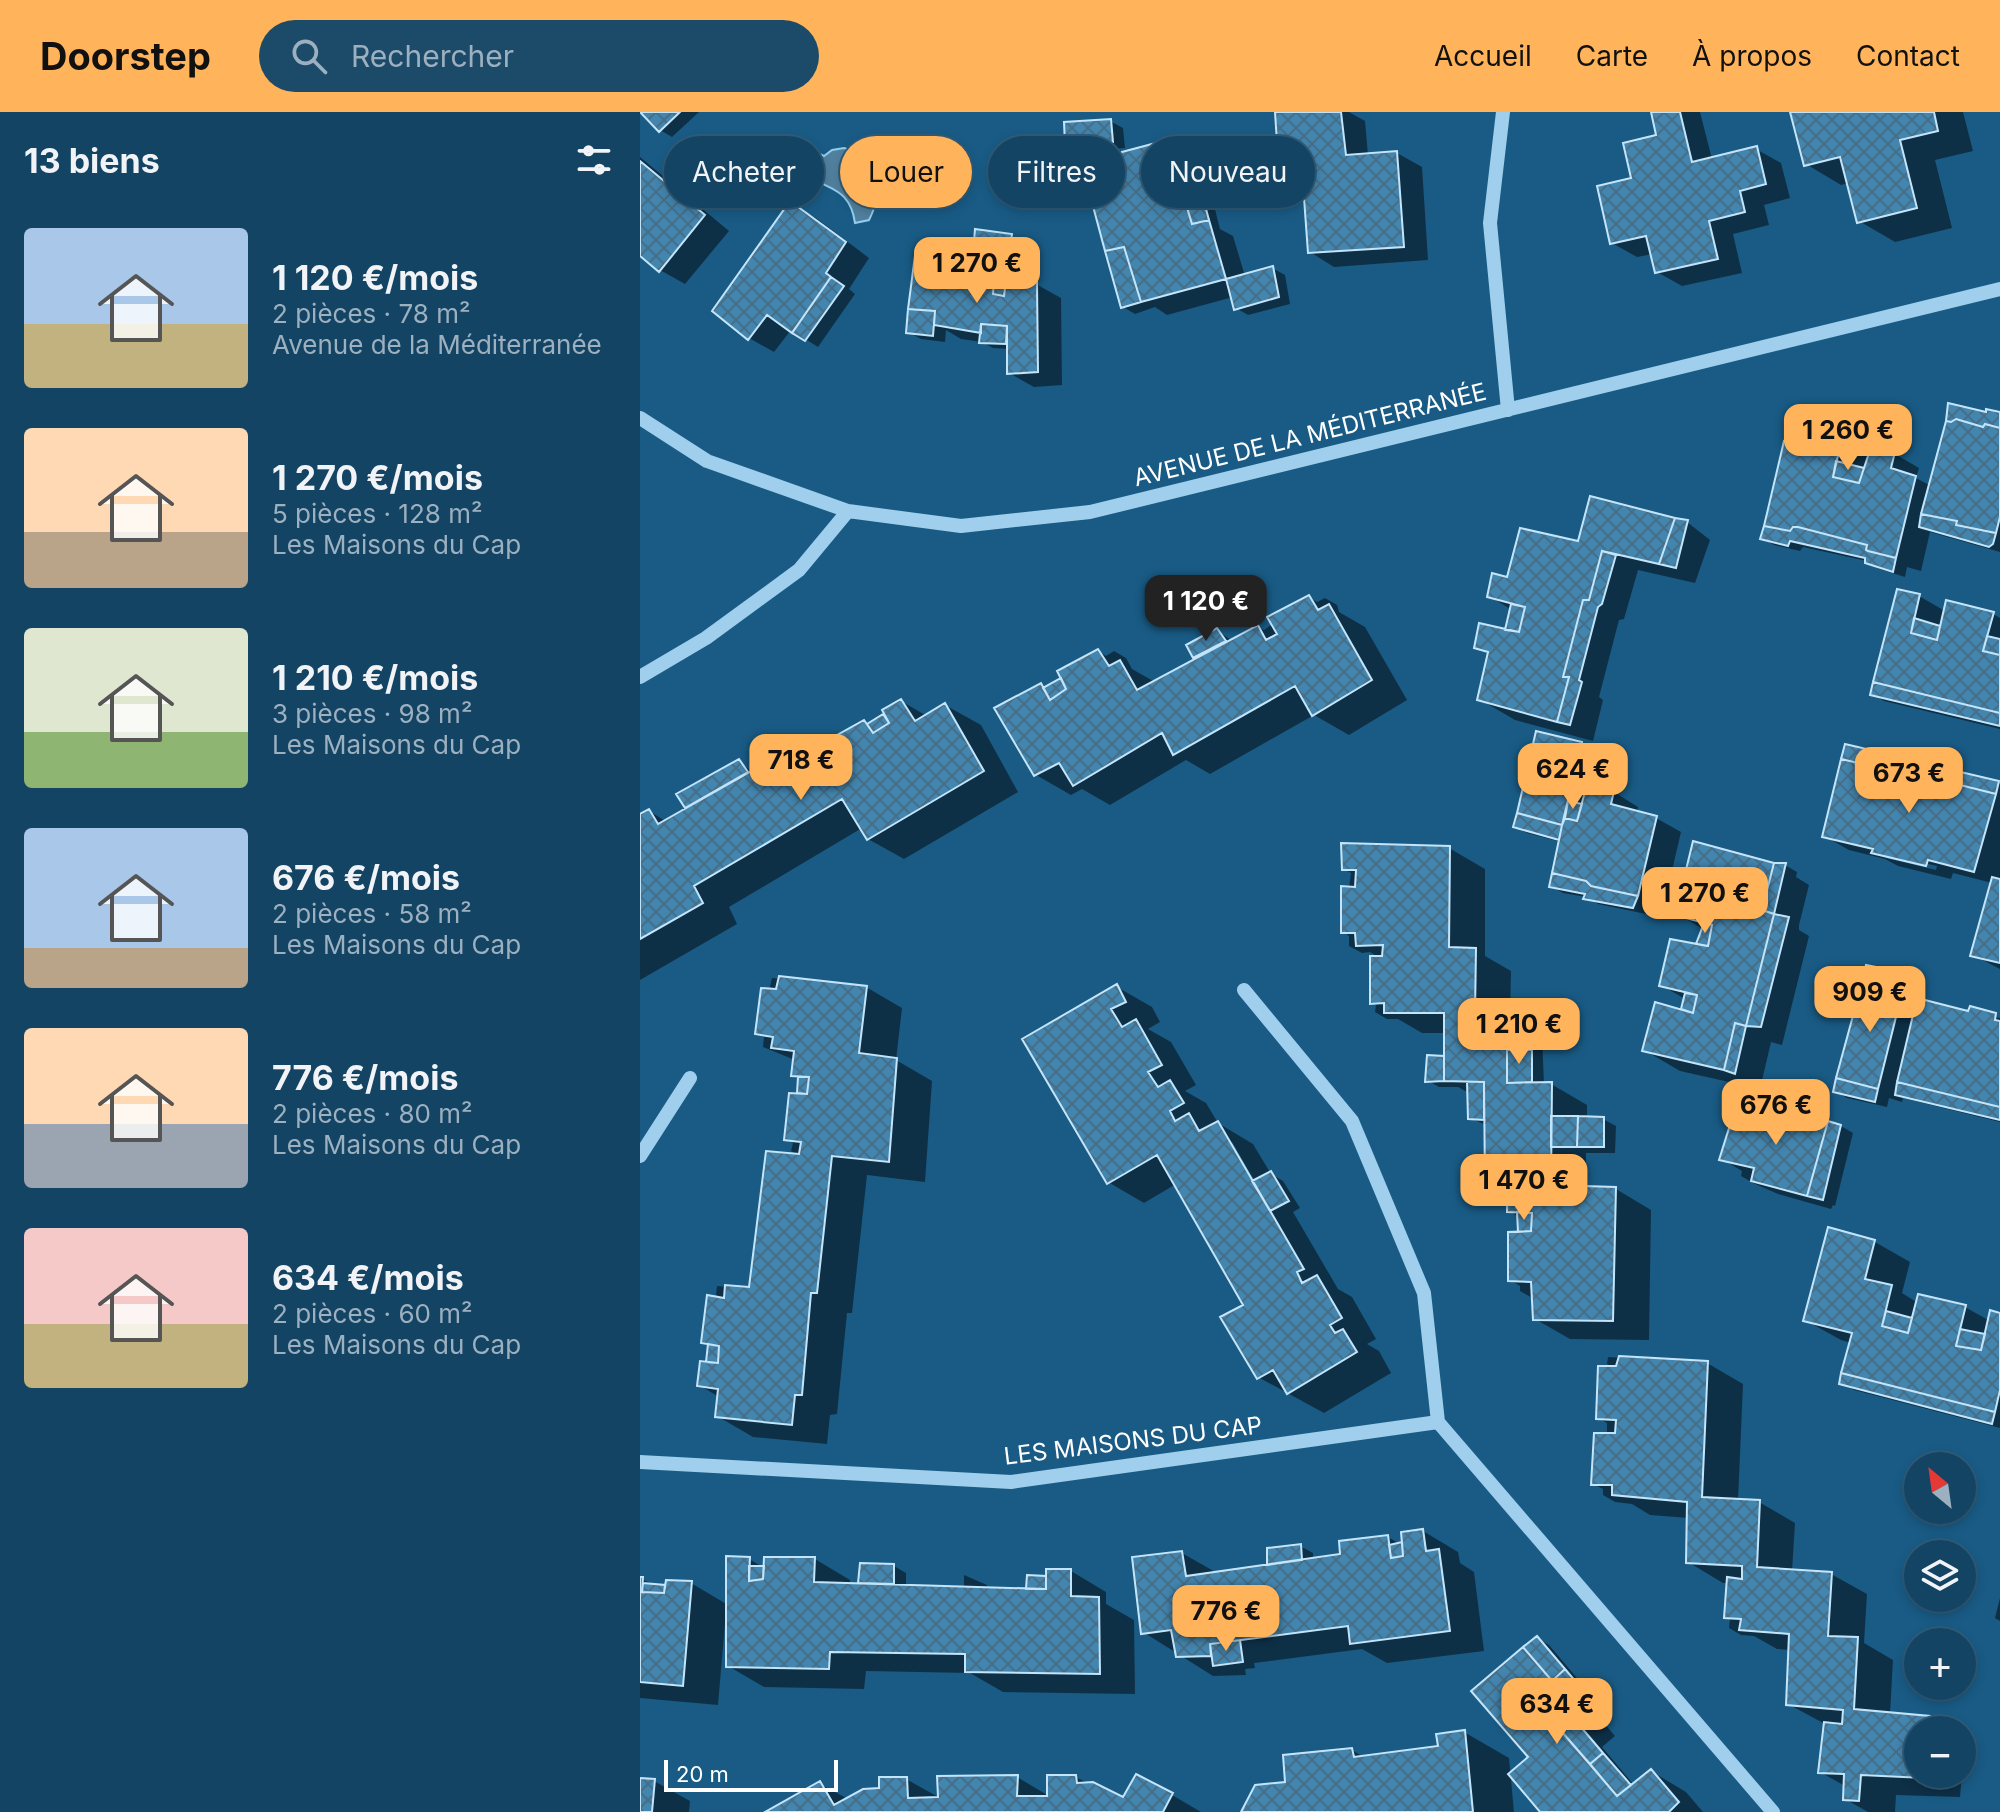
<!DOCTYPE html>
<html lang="fr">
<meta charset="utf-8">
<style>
body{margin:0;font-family:Inter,sans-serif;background:#1c4b6a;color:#f1f3f6;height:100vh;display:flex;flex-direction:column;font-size:30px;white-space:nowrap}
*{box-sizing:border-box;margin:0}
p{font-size:26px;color:#9db0bf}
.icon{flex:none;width:44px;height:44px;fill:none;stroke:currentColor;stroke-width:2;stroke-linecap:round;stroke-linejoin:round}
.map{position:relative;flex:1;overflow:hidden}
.panel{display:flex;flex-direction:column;background:#134464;width:640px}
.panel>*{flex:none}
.guide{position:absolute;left:24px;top:24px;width:760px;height:72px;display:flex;gap:16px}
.needle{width:52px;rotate:331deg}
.buttons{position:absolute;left:1264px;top:1340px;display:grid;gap:16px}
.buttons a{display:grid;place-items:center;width:72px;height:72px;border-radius:50%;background:#134464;box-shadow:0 4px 12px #0003,0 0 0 2px #325c78;font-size:40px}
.scale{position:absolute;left:24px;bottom:20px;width:174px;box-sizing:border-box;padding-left:8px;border:4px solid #fff;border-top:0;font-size:22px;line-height:28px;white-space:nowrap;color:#fff;-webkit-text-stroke:6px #195b85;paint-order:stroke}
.price{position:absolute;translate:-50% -68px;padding:0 18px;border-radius:16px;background:#ffb35a;color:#111;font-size:26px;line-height:52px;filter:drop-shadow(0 2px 4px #0008)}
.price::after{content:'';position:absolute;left:50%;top:48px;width:24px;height:18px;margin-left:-12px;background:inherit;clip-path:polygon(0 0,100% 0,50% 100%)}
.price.on{background:#222;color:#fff}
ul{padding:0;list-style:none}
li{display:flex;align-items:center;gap:24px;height:200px;padding:0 24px}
li span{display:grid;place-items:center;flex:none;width:224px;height:160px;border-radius:8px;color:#555}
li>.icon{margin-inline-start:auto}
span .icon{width:96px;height:96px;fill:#fffc;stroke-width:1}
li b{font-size:34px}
h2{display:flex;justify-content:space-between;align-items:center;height:96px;padding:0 24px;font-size:34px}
.pill{padding:0 28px;border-radius:36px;background:#134464;box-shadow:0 4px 12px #0003,0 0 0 2px #325c78;font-size:28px;line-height:72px}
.pill.on{background:#ffb35a;color:#111}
header{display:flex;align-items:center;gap:48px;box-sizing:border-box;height:112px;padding:0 40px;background:#ffb35a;color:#111}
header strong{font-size:38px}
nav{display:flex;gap:44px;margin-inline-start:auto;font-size:28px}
.search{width:560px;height:72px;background:#1c4b6a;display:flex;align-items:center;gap:20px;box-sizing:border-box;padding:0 28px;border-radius:44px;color:#9db0bf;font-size:30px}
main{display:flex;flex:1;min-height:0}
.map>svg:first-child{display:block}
.water{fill:#51819f;stroke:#92cdee;stroke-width:2}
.shadow{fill:#0007;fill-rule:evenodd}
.building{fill:url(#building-cross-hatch);stroke:#c4e5f9;stroke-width:2}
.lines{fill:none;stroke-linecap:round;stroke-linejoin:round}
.minor{stroke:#9fcfec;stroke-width:14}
.labels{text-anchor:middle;stroke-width:6;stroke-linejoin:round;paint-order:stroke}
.street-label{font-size:24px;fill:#fff;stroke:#195b85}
</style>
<header>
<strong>Doorstep</strong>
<div class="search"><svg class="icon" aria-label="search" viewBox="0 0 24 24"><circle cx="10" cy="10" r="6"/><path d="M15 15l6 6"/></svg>Rechercher</div>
<nav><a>Accueil</a><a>Carte</a><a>À propos</a><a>Contact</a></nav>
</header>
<main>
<section class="panel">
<h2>13 biens<svg class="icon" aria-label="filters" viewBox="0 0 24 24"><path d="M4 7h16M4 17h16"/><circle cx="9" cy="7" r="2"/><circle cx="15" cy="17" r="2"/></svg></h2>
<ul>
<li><span style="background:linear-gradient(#a9c7e8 60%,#c2b280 0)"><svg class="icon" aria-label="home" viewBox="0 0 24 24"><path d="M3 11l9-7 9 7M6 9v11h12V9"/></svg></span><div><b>1 120 €/mois</b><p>2 pièces · 78 m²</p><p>Avenue de la Méditerranée</p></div></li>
<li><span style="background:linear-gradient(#ffd9b3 65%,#b9a48a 0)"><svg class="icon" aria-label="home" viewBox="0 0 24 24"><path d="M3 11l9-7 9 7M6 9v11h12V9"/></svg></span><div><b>1 270 €/mois</b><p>5 pièces · 128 m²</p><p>Les Maisons du Cap</p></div></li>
<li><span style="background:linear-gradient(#dfe7d0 65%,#8fb573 0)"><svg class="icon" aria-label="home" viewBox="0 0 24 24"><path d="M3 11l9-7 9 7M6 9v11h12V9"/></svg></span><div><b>1 210 €/mois</b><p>3 pièces · 98 m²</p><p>Les Maisons du Cap</p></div></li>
<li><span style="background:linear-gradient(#a9c7e8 75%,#b9a48a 0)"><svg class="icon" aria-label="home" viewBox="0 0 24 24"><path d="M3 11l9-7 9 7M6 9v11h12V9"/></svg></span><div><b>676 €/mois</b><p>2 pièces · 58 m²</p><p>Les Maisons du Cap</p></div></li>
<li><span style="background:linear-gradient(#ffd9b3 60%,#9aa5b1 0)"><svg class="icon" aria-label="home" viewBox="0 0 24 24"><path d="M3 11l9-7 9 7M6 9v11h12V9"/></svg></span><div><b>776 €/mois</b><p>2 pièces · 80 m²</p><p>Les Maisons du Cap</p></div></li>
<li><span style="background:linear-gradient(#f6c9c9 60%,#c2b280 0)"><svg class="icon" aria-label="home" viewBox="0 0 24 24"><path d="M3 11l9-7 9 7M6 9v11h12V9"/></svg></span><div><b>634 €/mois</b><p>2 pièces · 60 m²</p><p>Les Maisons du Cap</p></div></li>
</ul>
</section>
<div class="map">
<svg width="1360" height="1700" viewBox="0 0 1360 1700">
<defs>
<pattern id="building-cross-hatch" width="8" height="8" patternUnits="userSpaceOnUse" patternTransform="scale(2)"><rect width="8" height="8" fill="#4285af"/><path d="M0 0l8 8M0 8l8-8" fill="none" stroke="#466e87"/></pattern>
</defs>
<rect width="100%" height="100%" fill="#195b85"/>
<path class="water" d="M204 36C241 47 245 76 229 108L215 111C209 68 177 81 169 57L178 41 184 44 192 38Z"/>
<path class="shadow" d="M0 0H59L32 25 20 18Z
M637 0H709L725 9 728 43 757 41 782 55 788 148 694 155 670 140 664 59 640 45Z
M1013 0H1060L1072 47 1116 37 1141 51 1150 86 1124 93 1129 113 1093 122 1102 161 1042 174 1017 160 1013 142 997 145 972 131 993 68 1019 24Z
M1152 0H1323L1333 39 1295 48 1312 116 1255 130 1219 109 1209 71 1201 73 1166 52Z
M470 9 483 16 485 36 440 39 427 32Z
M527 30 552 44 555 56 566 62 580 117 593 124 605 164 632 156 645 163 650 192 608 203 596 196 593 185 527 203 515 195 495 202 483 195 459 82Z
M0 45 89 119 45 172 20 158 0 142Z
M151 92 176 106 229 146 209 177 215 182 178 235 151 218 134 240 109 226Z
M371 124 383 131 378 172H396L421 186 422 273 394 275 369 261V237L353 236 342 230 321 227 306 218 305 230 281 227 268 220 335 143Z
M1346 302H1360V440L1290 420 1281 459 1267 455 1265 465 1239 457 1227 449 1163 435 1160 439 1134 433 1122 426 1174 337 1201 329 1229 345 1255 342 1279 356 1276 366 1291 374Z
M1047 410 1070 428 1055 471 998 458 984 507 979 508 959 585 963 588 953 629 875 608 839 587 850 542 837 535 867 519 872 498 849 484 869 468 940 432Z
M1279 484 1305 499 1353 502 1360 506V617L1244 589 1232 582Z
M669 485 677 490 685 486 697 493 699 500 725 515 767 588 709 623 674 603 570 662 546 648 470 693 442 677 431 683 396 663 401 573 406 577 458 539 466 544 474 539 486 546 492 557 515 570 558 547 554 545 577 518 592 529 618 515 624 518Z
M261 589 287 604 305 593 341 613 378 680 264 747 228 727 222 716 89 795 97 812 0 868V704L9 699 27 710 50 696 46 695 99 650 113 660 166 630 182 640 224 610 229 613Z
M941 632 966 646 959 677 974 680 998 695 997 701 1016 706 1041 720 1023 797 1009 794 1006 802 958 792 946 785 923 781 911 774 921 730 887 721 875 714Z
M1312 655 1324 662 1360 672V857L1333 843 1352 771 1313 761 1311 767 1258 754 1245 747 1209 738 1184 724ZM1240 741 1297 754 1296 758 1246 746Z
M809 736 845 757V844L871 859 870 905 902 924 904 972H911L947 993V1006L963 1007 976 1014 975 1041H946V1076L976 1077 1011 1098 1009 1228 930 1227 895 1207 894 1187 880 1179V1174L870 1168 880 1121 879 1105 869 1099V1086L847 1073 846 1013 830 1006 829 981 818 975H799L787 968 806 947V921H782L758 907H747L735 900 736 893 732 891 740 846 730 840 722 841 709 834V824L703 820 711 761 704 757Z
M1134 753H1145L1157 760 1156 765 1169 773 1159 813V818L1169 824 1142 933 1131 930 1120 977 1040 959 1004 938 1053 901 1043 896 1045 887 1021 873 1066 836 1063 817 1038 802Z
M1266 863 1278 870 1274 885 1281 890 1360 906V1010L1263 986 1262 990 1249 986 1247 995 1207 986 1195 979Z
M132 866 226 875 262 896 256 948 292 969 285 1070 227 1063 212 1201H207L197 1302 190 1303 187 1332 113 1325 77 1304 79 1285 59 1273 75 1253 70 1234 64 1230 83 1187 76 1183 77 1174 111 1177 159 1044 151 1039 153 1031 146 1027 165 984 159 980 160 967 153 963 155 948 123 935 124 925 117 921 136 879 130 875Z
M477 875 512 895 520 910 508 917 531 930 556 973 545 979 566 991 578 1011 613 1032 631 1062 643 1069 660 1096 653 1100 698 1177 712 1185 736 1227 727 1232 739 1239 751 1261 684 1301 618 1265 605 1193 536 1072 504 1091 468 1070 385 928ZM592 1030 616 1071H611L589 1032Z
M1134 996 1201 1014 1213 1021 1195 1094 1193 1093 1191 1097 1138 1082 1113 1071 1101 1064 1102 1059 1082 1047Z
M1189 1118 1235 1130 1270 1150 1262 1181 1278 1191 1325 1195 1350 1209 1360 1203V1316L1214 1278 1202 1271 1211 1231 1201 1228 1165 1208Z
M968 1245 1067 1251 1103 1272 1098 1389 1119 1390 1155 1411 1152 1459 1191 1462 1227 1482 1224 1531 1253 1548 1250 1602 1290 1606 1311 1618H1278V1662H1322L1320 1685 1256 1683 1255 1700H1228L1205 1687V1674L1180 1660 1185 1612 1148 1592 1150 1538 1137 1537 1114 1524 1101 1523 1089 1516 1090 1507 1086 1505 1088 1471H1083L1048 1450 1049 1406 1010 1403 992 1392 975 1390 963 1383V1377L953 1372 967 1323V1311L958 1306 973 1256 967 1252Z
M783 1419 818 1440 820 1451 834 1460 844 1539 747 1551 722 1537 614 1551 615 1556 605 1557 606 1563 573 1564 503 1520 542 1441 577 1461 629 1454 660 1434 673 1441V1448L703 1444 748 1425 760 1432Z
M109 1447 126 1457 175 1447 210 1468V1473L226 1474 220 1470 254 1454 266 1461V1475L324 1477V1463L347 1473V1477L387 1478 405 1466 431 1459 466 1480V1492L494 1508 495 1582 363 1580 330 1561 226 1559 224 1577 124 1575 88 1554V1511H85L78 1593 0 1586V1467L27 1477 51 1471 88 1493Z
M1360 1486V1509L1355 1506Z
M897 1526 909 1533 964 1598 957 1603 975 1624 962 1635 994 1673 1011 1659 1046 1680 1063 1700H903L891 1645Z
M824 1620 869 1646 874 1700H603L647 1672 712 1638 725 1646 800 1636Z
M1322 1624 1325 1626 1322 1661Z
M377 1665 409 1684 435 1665 484 1687 532 1683 561 1700H129L180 1672 208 1687 266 1667 300 1686Z
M0 1668 14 1669 50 1689 49 1700H0Z"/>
<path class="building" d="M0 0H40L19 20Z
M635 0H701L706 43 757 39 764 135 668 141 661 44 638 46Z
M1011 0H1040L1052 50 1117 34 1126 72 1100 79 1105 100 1069 109 1078 147 1015 161 1006 124 970 132 957 74 991 66 983 31 1016 23Z
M1150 0H1294L1298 19 1260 28 1277 96 1217 111 1200 45 1164 54Z
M471 7 473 30 425 33 424 10Z
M527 28 552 112 569 108 586 167 501 190 484 135 465 139 450 83 457 81 448 49Z
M0 49 65 103 19 160 0 144Z
M554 53 569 108 552 112 536 60Z
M150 89 206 130 186 161 191 165 152 221 127 203 108 228 72 199Z
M335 117 372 122 364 184 353 182 354 169 328 168 332 150 305 147 307 139 333 141Z
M484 135 501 190 481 196 465 139Z
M276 136 307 139 305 147 332 150 328 168 354 169 353 182 364 184 366 170H397L398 260 367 262V214L341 212V221L294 213 295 199 268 197Z
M633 154 639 185 594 198 586 167Z
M191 165 204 174 165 229 152 221Z
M268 197 295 199 293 224 266 221Z
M341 212 367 214 366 232 339 231Z
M1308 291 1346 300V297L1360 300V316L1345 312 1343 315 1316 307 1311 310 1306 309Z
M1316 307 1343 315 1345 312 1360 316V405L1356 421 1316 413 1317 409 1281 402 1306 309 1311 310Z
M1176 321 1202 327 1193 365 1219 371 1231 335 1255 340 1251 356 1276 364 1256 446 1228 439 1226 438 1227 433 1158 415H1153L1150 419 1124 414 1144 329 1172 335Z
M1196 349 1224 356 1219 371 1193 365Z
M950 384 1035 406 1019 452 962 439 949 488H943L923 565H929L917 610 837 588 848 540 834 536 839 511 879 520 885 495 847 485 852 461 867 465 880 416 938 429Z
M1281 402 1317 409 1316 413 1356 421 1353 432 1349 435 1279 415Z
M1035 406 1048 408 1036 456 1019 452Z
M1124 414 1150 419 1153 415H1158L1227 433 1226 438 1228 439 1256 446 1253 460 1225 451V446L1150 429 1148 434 1120 427Z
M962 439 976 443 962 492 958 495 939 568 942 570 930 613 917 610 929 565H923L943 488H949Z
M1257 477 1280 482 1271 521 1297 528 1306 488 1354 500 1343 539 1360 543V601L1233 570Z
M669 483 678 498 689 492 732 568 672 604 655 574 533 643 522 621 433 674 419 651 394 664 354 596 401 571 410 588 426 577 417 559 458 537 469 554 480 548 497 578 618 513 626 528 637 522 627 505Z
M871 492 885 495 879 520 865 518Z
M1274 506 1300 514 1297 528 1271 521Z
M577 516 586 529 553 546 546 533Z
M1347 524 1360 527V543L1343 539Z
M421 566 426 577 410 588 403 576Z
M1233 570 1360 601V614L1230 583Z
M261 587 275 609 305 591 344 659 227 728 202 687 54 774 63 791 0 827V702L9 697 18 712 166 628 180 651 190 644 183 631 224 608 233 621 249 611 242 598Z
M243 602 249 611 233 621 227 612Z
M896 619 942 630 922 713 877 701Z
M1205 632 1252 643 1260 641 1313 653 1312 658 1359 669 1356 682 1308 670V665L1255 652 1252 659 1201 647Z
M99 647 108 660 45 696 36 682Z
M1201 647 1252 659 1255 652 1308 665V670L1356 682 1334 760 1288 748 1286 754 1231 741 1233 737 1182 725Z
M947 672 974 679 971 692 1017 704 998 784 951 774 946 769 912 761 922 713 925 706 937 709Z
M928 689 942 692 937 709 925 706Z
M877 701 922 713 919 728 873 715Z
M1053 729 1134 751 1122 798 1134 802 1106 914 1095 911 1084 958 1002 939 1015 890 1053 901 1057 883 1019 874 1030 827 1068 834 1072 813 1035 803Z
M701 731 810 734 809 835 836 836 835 902 867 901V971L912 970 911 1073 976 1075 973 1209 893 1208 891 1170 868 1169V1120L891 1119 892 1101 867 1100V1075L845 1074 844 970 804 969V901H744V891L730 892V844H742L743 833 716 834 715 821H701V774L715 775 716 758H702Z
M1134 751H1146L1134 802 1122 798Z
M912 761 946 769 951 774 998 784 993 796 943 787 945 782 909 775Z
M1352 765 1360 767V851L1330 844Z
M1134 802 1149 805 1121 915 1106 914Z
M1064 811 1072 813 1068 834 1056 832Z
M1226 853 1267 861 1263 877 1223 867Z
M139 864 227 874 219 941 257 946 249 1050 192 1044 177 1181H171L162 1283H155L152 1313 75 1305 78 1277 57 1274 60 1249 78 1251 79 1234 61 1231 67 1183 84 1186 85 1173 109 1175 126 1039 159 1042 161 1030 144 1028 149 981 167 982 169 965 151 964 154 939 131 936 133 925 115 922 121 876 136 877Z
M1223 867 1263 877 1238 977 1196 966Z
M477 872 486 890 471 897 482 915 496 907 522 953 508 960 518 975 530 968 544 991 530 999 535 1009 549 1001 559 1019 578 1009 664 1157 657 1160 662 1171 677 1163 702 1206 690 1213 695 1221 703 1217 717 1240 647 1282 633 1258 617 1267 580 1205 603 1193 517 1043 467 1072 382 927Z
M1045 881 1057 883 1053 901 1041 897Z
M1277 886 1328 899 1330 894 1356 901 1355 908 1360 909V995L1257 970Z
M1095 911 1106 914 1095 962 1084 958Z
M867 938H892V970L867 971Z
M787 943 804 944V969L785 970Z
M158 965H169L167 982 157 981Z
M1196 966 1238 977 1235 990 1193 980Z
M827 970H844V1008L828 1007Z
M1257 970 1360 995V1008L1255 983Z
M1120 989 1132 993 1127 1006 1115 1003Z
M1132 993 1188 1009 1167 1084 1111 1069 1114 1056 1079 1048 1095 997 1127 1006Z
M911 1004H938L937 1035H911Z
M938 1004 964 1005V1035H937Z
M1188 1009 1201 1013 1183 1088 1167 1084Z
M631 1059 649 1089 630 1099 612 1069Z
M877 1100 892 1101 891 1119 878 1120Z
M1188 1115 1235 1128 1225 1167 1252 1173 1242 1214 1268 1221 1278 1182 1326 1193 1316 1234 1341 1238 1350 1198 1360 1201V1278L1355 1300 1201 1261 1212 1221 1163 1209Z
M1246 1199 1272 1206 1268 1221 1242 1214Z
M1320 1217 1345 1222 1341 1238 1316 1234Z
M68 1232 79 1234 78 1251 66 1250Z
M979 1244 1068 1249 1062 1385 1120 1388 1117 1455 1192 1460 1188 1524 1218 1525 1214 1597 1290 1604 1289 1618H1278V1662H1285L1284 1666 1221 1663 1219 1689 1203 1688 1204 1662 1178 1661 1184 1610 1202 1612 1203 1598 1146 1593 1149 1522 1099 1518 1101 1507 1084 1506 1087 1465 1102 1467V1454L1046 1451 1047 1390 972 1383V1373H951L954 1321H975L976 1308 956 1307 958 1254H976Z
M1201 1261 1355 1300 1352 1312 1199 1272Z
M783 1417 786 1439 799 1437 810 1519 710 1532 708 1514 570 1532 571 1544 536 1545 531 1518 501 1522 492 1445 542 1439 546 1464 700 1442 699 1429 748 1423 751 1446 763 1444 761 1420Z
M762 1430 763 1444 751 1446 749 1433Z
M661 1432 662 1448 627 1453V1436Z
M86 1444 110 1445 109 1469 123 1467 124 1445H175L174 1470 406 1477V1457H431V1484L459 1485 460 1562 325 1560V1542L190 1540 189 1557 86 1555Z
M220 1451 254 1452V1472L218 1471Z
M109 1454H124L123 1467 109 1469Z
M387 1463 406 1464V1477H386Z
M0 1465H3L2 1480 24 1481 26 1468 52 1469 43 1574 0 1570Z
M3 1471 25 1473 24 1481 2 1480Z
M897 1524 925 1557 912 1569 883 1535Z
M600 1528 603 1550 573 1554 570 1532Z
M883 1535 940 1601 922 1620 977 1684 1011 1657 1039 1690 1029 1700H900L868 1662 888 1645 831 1579Z
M925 1557 953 1590 940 1601 912 1569Z
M935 1608 963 1641 950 1652 922 1620Z
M825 1618 833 1700H601L615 1673 645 1670 643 1643 712 1636 714 1645 798 1634 796 1622Z
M963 1641 991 1673 977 1684 950 1652Z
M496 1662 533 1681 523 1700H125L180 1669 194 1693 223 1677 239 1676V1665H267L268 1686 298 1685 297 1664 378 1663 377 1684H407V1663H436L437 1671 453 1670 483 1685Z
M0 1666 15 1667 12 1700H0Z"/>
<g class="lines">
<path class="minor" d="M863 0 850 111 868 298
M0 306 67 349 208 399 321 414 450 400 1360 177
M0 565 66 526 159 458 208 399
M604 878 712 1009 784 1181 798 1310
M0 1044 50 966
M0 1350 371 1370 798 1310 1133 1700"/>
</g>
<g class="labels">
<g class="street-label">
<text transform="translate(670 323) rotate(-14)" y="8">AVENUE DE LA MÉDITERRANÉE</text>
<text transform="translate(493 1329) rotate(-7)" y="8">LES MAISONS DU CAP</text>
</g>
</g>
</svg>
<div class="buttons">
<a><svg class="needle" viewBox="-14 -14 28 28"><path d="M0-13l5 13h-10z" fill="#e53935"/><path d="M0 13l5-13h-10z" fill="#9db0bf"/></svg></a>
<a><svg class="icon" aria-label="layers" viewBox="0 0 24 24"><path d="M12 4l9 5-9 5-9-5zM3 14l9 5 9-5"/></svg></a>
<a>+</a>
<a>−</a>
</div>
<div class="scale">20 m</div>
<b class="price" style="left:337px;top:193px">1 270 €</b>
<b class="price" style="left:1208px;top:360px">1 260 €</b>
<b class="price on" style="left:566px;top:531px">1 120 €</b>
<b class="price" style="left:161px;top:690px">718 €</b>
<b class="price" style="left:933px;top:699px">624 €</b>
<b class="price" style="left:1269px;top:703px">673 €</b>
<b class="price" style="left:1065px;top:823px">1 270 €</b>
<b class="price" style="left:1230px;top:922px">909 €</b>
<b class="price" style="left:879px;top:954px">1 210 €</b>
<b class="price" style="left:1136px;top:1035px">676 €</b>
<b class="price" style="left:884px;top:1110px">1 470 €</b>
<b class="price" style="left:586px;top:1541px">776 €</b>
<b class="price" style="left:917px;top:1634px">634 €</b>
<div class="guide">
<a class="pill">Acheter</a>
<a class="pill on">Louer</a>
<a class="pill">Filtres</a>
<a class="pill">Nouveau</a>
</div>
</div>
</main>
